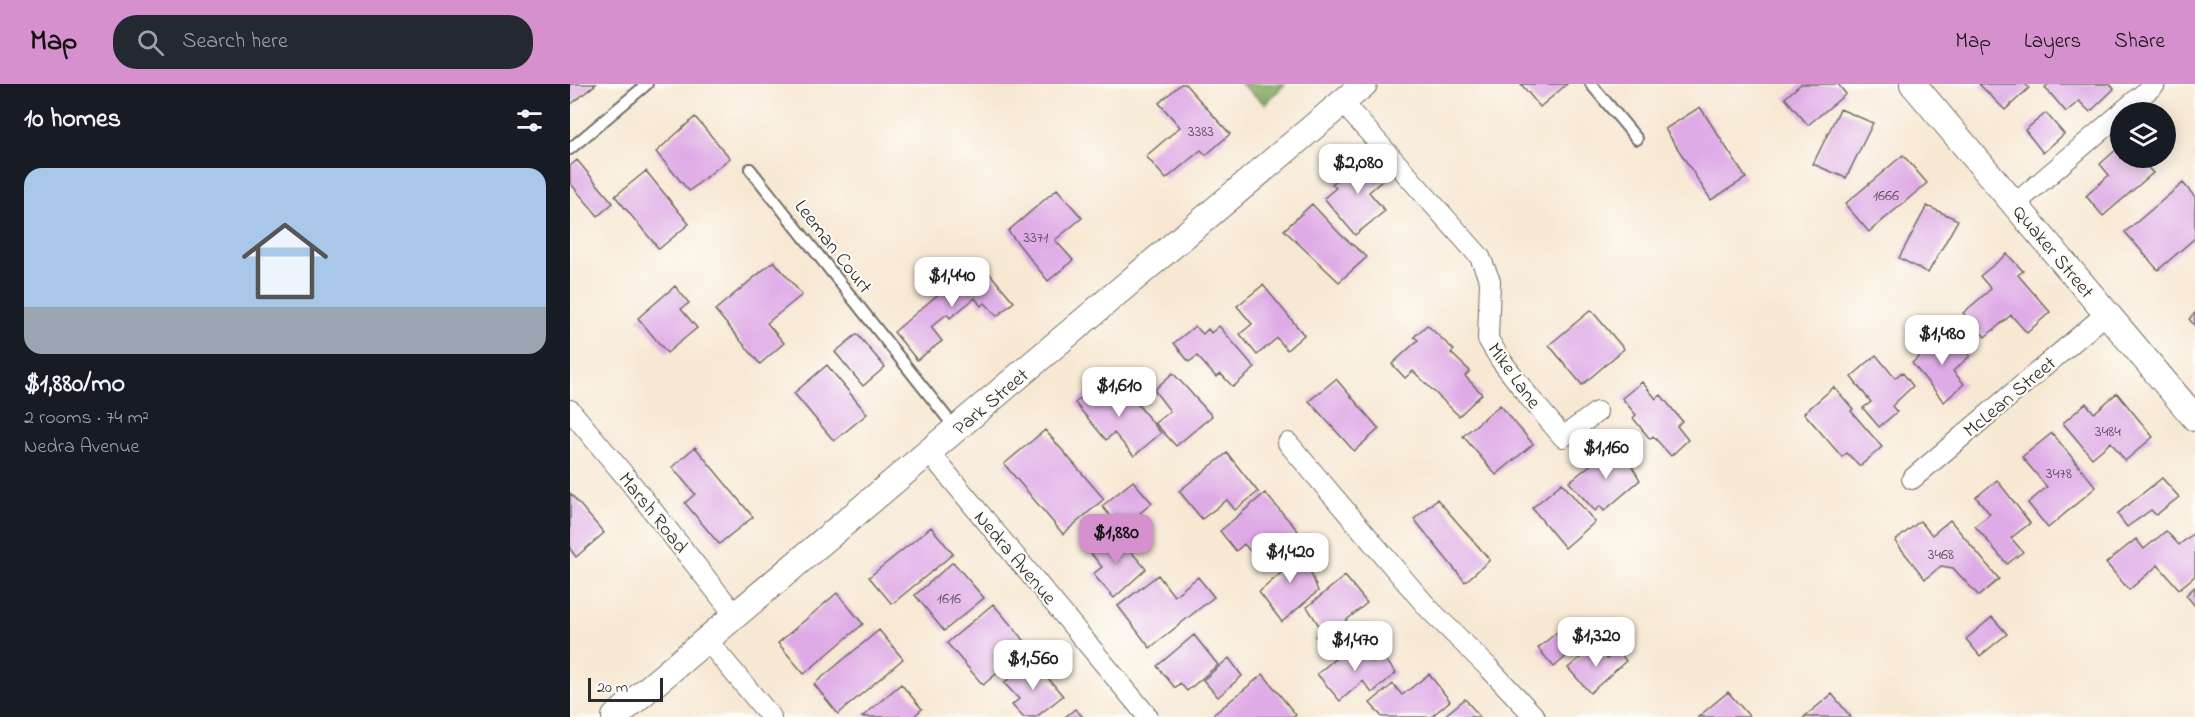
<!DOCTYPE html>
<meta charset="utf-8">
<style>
body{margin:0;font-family:"Indie Flower",sans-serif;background:#242831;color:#f1f3f6;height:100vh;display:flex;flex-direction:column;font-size:22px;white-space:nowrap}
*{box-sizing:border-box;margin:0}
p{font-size:20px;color:#9ea1a6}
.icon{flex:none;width:33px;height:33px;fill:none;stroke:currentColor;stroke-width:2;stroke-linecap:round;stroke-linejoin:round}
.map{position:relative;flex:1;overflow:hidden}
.panel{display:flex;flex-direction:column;background:#171b24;width:570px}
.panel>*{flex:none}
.tools{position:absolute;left:1540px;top:18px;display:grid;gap:12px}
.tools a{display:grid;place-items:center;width:66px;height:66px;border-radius:50%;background:#171b24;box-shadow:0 3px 15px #0003;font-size:30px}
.scale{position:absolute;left:18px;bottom:15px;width:75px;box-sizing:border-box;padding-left:6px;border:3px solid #2b2b2b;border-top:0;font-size:16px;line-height:21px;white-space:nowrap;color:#2b2b2b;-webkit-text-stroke:4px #fdfcf7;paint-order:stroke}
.price{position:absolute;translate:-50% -51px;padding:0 14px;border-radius:12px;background:#fff;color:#222;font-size:20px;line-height:39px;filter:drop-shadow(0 2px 3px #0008)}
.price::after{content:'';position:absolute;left:50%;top:36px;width:18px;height:14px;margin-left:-9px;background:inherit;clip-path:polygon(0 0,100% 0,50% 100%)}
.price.selected{background:#d690ce;color:#111}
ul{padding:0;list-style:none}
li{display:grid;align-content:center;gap:12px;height:318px;padding:0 24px}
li+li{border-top:2px solid #363941}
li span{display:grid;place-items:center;height:186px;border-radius:18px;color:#555}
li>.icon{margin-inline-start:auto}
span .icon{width:108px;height:108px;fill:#fffc;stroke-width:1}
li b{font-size:26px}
h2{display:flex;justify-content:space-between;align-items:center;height:72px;padding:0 24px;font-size:26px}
header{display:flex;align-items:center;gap:36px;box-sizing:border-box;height:84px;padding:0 30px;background:#d690ce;color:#111}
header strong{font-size:28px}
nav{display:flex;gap:33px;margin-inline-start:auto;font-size:21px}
.search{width:420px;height:54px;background:#242831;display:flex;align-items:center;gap:15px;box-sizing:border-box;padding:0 21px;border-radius:24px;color:#9ea1a6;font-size:22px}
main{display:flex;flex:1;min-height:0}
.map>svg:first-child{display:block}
.forest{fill:#86ad63;stroke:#586c47;stroke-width:1.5}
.building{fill:#dfabe6}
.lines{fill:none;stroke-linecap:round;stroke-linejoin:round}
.service-casing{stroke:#726d66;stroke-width:14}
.minor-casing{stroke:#726d66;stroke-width:22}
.tertiary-casing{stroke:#726d66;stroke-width:28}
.service{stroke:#fff;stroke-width:10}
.minor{stroke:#fff;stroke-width:20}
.tertiary{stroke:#fff;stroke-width:26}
.labels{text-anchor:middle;stroke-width:4.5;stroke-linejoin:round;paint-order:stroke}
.number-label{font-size:16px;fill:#584b5a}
.street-label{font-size:20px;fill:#2b2b2b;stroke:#fdfcf7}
</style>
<header>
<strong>Map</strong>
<div class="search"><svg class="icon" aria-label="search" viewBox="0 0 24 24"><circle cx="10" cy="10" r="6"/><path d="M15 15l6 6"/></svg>Search here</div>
<nav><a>Map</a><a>Layers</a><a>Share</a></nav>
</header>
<main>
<section class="panel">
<h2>10 homes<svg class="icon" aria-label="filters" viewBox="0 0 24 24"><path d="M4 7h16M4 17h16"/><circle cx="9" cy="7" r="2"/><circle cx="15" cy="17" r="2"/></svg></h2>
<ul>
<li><span style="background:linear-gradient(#a9c7e8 75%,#9aa5b1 0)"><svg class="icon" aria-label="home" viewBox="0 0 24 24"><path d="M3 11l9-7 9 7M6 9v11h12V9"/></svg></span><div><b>$1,880/mo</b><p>2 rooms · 74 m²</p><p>Nedra Avenue</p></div></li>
</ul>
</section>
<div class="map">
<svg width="1625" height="633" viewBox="0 0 1625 633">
<rect width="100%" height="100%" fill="#fdfcf7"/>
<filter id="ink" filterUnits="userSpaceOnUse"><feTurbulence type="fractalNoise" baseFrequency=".0167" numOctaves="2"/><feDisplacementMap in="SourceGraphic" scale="12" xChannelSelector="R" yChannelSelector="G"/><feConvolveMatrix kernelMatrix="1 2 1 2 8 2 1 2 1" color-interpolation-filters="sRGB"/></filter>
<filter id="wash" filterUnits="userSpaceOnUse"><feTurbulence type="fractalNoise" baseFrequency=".008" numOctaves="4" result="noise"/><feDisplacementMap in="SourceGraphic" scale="24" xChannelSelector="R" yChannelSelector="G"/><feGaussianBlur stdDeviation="1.35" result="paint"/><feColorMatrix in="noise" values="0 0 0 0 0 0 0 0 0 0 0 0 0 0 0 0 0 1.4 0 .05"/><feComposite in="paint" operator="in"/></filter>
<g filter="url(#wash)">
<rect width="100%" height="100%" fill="#f7e8d3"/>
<path class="forest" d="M671 0H715L695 20Z"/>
<g id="blocks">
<path class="building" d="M0 0H26L0 21Z
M611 0H615L660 50 636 71 631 66 596 95 576 72 610 43 589 19Z
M951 0H997L970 23Z
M1231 0H1268L1276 10 1238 41 1215 14Z
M1409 0H1455L1459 4 1435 26Z
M1479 0H1540L1544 5 1520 28 1509 17 1496 28 1475 3Z
M1130 23 1176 94 1141 116 1095 45Z
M1270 25 1303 39 1276 94 1243 80Z
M1476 29 1494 50 1473 69 1455 46Z
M125 33 160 74 119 107 86 68Z
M1548 64 1551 68V74H1557L1563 80 1569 74 1583 89 1533 132 1516 112 1539 91 1530 80Z
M798 70 818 92 799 108 815 127 785 151 754 114 766 104 762 100Z
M1333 71 1357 99 1299 148 1275 120Z
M7 76 43 119 28 132 0 99V82Z
M76 87 119 140 89 165 45 112Z
M1613 99 1625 113V154L1588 186 1555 148Z
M487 105 512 134 485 156 503 176 478 197 438 147Z
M742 120 770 150 797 173 769 198 714 146Z
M1357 122 1388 136 1358 189 1329 174Z
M1437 170 1453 187 1448 191 1480 228 1457 249 1441 231 1415 253 1393 229 1421 205 1410 192Z
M408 176 444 218 427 232 415 219 411 222 405 214 380 234 377 230 361 243 372 257 347 276 324 248Z
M204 177 232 211 197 239 214 259 190 280 145 226Z
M693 201 734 251 717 266 707 254 687 271 670 250 682 240 667 222Z
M105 202 119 219 111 225 127 244 97 269 68 234Z
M1021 226 1054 265 1012 301 979 261Z
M1625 229V242L1619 235Z
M857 241 884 266 881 269 900 287 895 292 912 310 889 332 843 287 835 294 822 280 848 256 844 253Z
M625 242 633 250 638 245 641 249 649 242 685 284 663 303 651 290 646 293 627 272 619 278 604 259Z
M1378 249 1400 272 1383 287 1394 300 1374 318 1342 279Z
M287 250 315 283 293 302 265 268Z
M1306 271 1325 294 1332 288 1343 302 1322 322 1327 328 1309 343 1293 324 1301 318 1281 293Z
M257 281 297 330 264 357 224 309Z
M603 289 642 332 606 362 585 339 600 327 584 306Z
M766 295 809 345 784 367 739 317Z
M1072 298 1086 315 1091 311 1112 337 1107 342 1118 356 1101 372 1083 352 1080 355 1063 334 1066 331 1052 314Z
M527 300 538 313 552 301 591 349 564 372 544 349 536 356 505 319Z
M1264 303 1283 325 1281 327 1312 363 1290 382 1277 369 1272 373 1234 329Z
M1547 309 1583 353 1555 377 1541 358 1522 374 1493 339 1516 319 1524 329Z
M930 321 963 360 926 391 893 352Z
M475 346 534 415 493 450 434 380Z
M1482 349 1526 403 1478 444 1458 419 1477 403 1452 373Z
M125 363 183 433 149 460 115 419 125 410 102 383Z
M1043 363 1060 379 1070 396 1034 427 1030 422 1025 427 999 398Z
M657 369 688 408 665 426 657 416 632 435 609 407Z
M1592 394 1609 413 1586 431 1581 426 1557 443 1547 430Z
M1427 396 1460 439 1441 454 1453 468 1437 480 1405 442 1420 430 1406 413Z
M563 397 582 419 551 445 532 422Z
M992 399 1025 438 995 464 962 424Z
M0 409 34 449 6 473 0 465Z
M695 409 728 447 690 479 674 460 666 467 650 447Z
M867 415 920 476 895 498 844 435Z
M1380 436 1429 495 1409 512 1383 484 1371 482 1355 495 1325 457 1350 437 1362 451Z
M361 443 383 470 322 520 299 493Z
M1596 447 1609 461 1625 448V492L1609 505 1588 481 1559 506 1536 479 1566 455 1574 465Z
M544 448 576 485 544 514 523 490 532 483 520 468Z
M725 459 740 478 735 482 741 489 748 507 712 538 689 508 711 489 702 478Z
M383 478 414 514 374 547 345 511Z
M588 491 604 512 628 493 644 513 580 564 548 522Z
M775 492 797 519 773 539 782 551 759 571 745 552 752 546 737 523Z
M1625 503V522L1616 511Z
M267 509 293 540 234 590 208 559Z
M423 520 459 562 413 601 377 559Z
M1422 533 1437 550 1410 572 1396 555Z
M997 540 1012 559 984 583 968 564Z
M309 546 333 575 268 630 244 600Z
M624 551 648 581 617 607 610 599 605 604 587 582Z
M785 558 800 569 804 578 812 571 826 589 802 609 793 597 770 617 747 590Z
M1025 561 1037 575 1048 566 1056 577 1020 609 998 584Z
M659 574 672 592 648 613 633 596Z
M462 575 493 612 466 633H453L442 621 449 615 434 599Z
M693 590 726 631 724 633H645L643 631Z
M859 590 880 617 861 633H812L800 619 823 600 832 611Z
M331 600 352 625 343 633H292Z
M1158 608 1180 633H1128Z
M1262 610 1281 633H1234Z
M895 615 910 633H873Z
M505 625 513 633H495Z"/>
</g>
</g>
<g filter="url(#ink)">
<use href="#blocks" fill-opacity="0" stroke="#726d66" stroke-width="1.5"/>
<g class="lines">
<defs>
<path id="service" d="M1021 0 1067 55
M0 65 77 0
M180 85 386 345"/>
<path id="minor" d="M772 18 910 173 920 197 918 255 930 275 960 314 993 353 1027 328
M1552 28 1585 0
M1445 120 1551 29
M0 326 56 393 165 531
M718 359 859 525 918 583 965 633
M359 368 578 633
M1342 395 1537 229
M137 556 201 633"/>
<path id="tertiary" d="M1343 0 1625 334
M45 633 794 0"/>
</defs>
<use href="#service" class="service-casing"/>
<use href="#minor" class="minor-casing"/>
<use href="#tertiary" class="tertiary-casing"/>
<use href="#service" class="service"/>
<use href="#minor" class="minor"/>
<use href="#tertiary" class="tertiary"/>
</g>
</g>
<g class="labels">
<g class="number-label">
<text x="631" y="52">3383</text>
<text x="1316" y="116">1666</text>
<text x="466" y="158">3371</text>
<text x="1538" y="352">3484</text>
<text x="1489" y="394">3478</text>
<text x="1371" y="475">3468</text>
<text x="379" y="519">1616</text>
</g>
<g class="street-label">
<text transform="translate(264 162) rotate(52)" y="7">Leeman Court</text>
<text transform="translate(1484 167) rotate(50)" y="7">Quaker Street</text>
<text transform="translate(945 291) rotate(54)" y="7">Mike Lane</text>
<text transform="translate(1439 312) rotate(-40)" y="7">McLean Street</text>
<text transform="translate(420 317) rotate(-40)" y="7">Park Street</text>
<text transform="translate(84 428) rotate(51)" y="7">Marsh Road</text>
<text transform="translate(446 473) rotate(50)" y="7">Nedra Avenue</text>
</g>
</g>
</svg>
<div class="tools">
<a><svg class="icon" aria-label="layers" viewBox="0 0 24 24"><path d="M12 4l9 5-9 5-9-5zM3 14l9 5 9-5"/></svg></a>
</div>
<div class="scale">20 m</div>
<b class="price" style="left:788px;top:111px">$2,080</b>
<b class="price" style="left:382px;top:224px">$1,440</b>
<b class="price" style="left:1372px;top:282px">$1,480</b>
<b class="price" style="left:549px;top:334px">$1,610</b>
<b class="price" style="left:1036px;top:396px">$1,160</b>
<b class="price selected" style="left:546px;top:481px">$1,880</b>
<b class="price" style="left:720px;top:500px">$1,420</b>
<b class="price" style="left:1026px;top:584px">$1,320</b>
<b class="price" style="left:785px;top:588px">$1,470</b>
<b class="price" style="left:463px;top:607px">$1,560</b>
</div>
</main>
